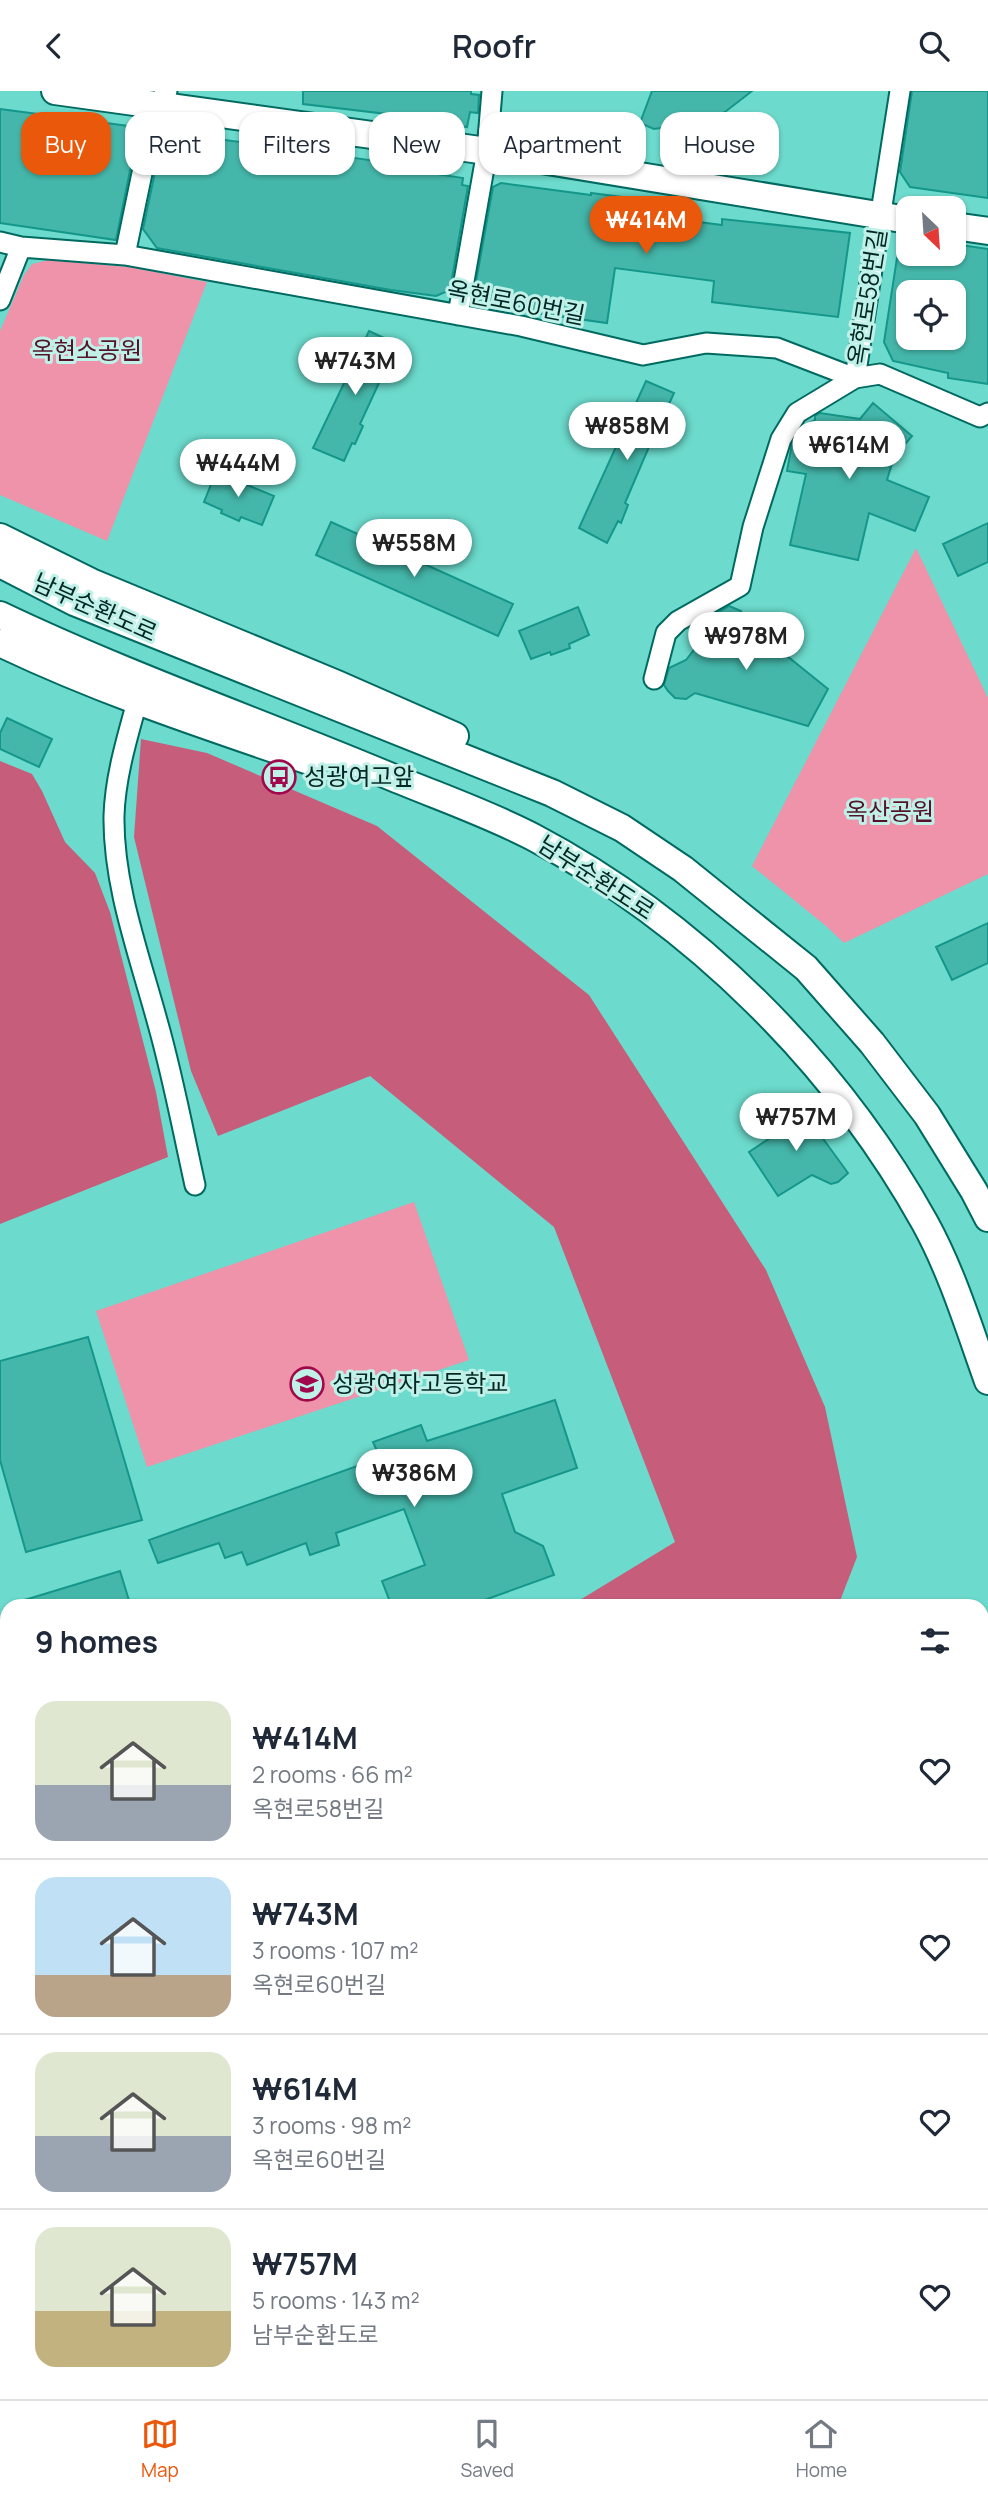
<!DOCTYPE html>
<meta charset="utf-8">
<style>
body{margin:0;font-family:Manrope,"Noto Sans KR",sans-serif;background:#f6f6f7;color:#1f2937;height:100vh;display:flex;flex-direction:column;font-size:26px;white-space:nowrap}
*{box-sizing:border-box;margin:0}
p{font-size:23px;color:#747a83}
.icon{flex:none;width:38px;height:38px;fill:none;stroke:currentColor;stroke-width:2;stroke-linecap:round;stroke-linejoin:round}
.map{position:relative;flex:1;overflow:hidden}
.details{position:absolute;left:0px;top:1508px;width:989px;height:800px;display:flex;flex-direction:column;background:#fff;border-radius:21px 21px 0 0;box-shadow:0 2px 5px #0004}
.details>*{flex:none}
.banner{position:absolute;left:21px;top:21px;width:947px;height:63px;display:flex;gap:14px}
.needle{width:46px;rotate:155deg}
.tools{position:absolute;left:896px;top:105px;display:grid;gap:14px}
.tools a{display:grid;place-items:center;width:70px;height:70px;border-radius:14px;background:#fff;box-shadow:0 2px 5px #0004;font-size:35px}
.price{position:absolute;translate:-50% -60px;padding:0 16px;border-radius:24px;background:#fff;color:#222;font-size:23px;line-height:46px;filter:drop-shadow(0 2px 4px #0008)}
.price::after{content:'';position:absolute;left:50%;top:42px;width:21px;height:16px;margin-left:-10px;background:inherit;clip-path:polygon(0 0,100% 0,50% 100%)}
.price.current{background:#ea580c;color:#fff}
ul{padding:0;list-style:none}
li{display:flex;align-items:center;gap:21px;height:175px;padding:0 35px}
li+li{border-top:2px solid #e0e1e3}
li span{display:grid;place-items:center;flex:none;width:196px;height:140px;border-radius:21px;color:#555}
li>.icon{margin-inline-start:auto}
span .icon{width:84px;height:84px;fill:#fffc;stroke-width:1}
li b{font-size:30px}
h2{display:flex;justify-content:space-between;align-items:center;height:84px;padding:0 35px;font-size:30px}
.pill{padding:0 24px;border-radius:21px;background:#fff;box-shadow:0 2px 5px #0004;font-size:24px;line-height:63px}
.pill.current{background:#ea580c;color:#fff}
header{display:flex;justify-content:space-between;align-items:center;height:91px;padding:0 35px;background:#fff;font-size:32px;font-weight:600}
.dock{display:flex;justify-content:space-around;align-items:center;height:98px;border-top:2px solid #e0e1e3;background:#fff;font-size:19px;color:#747a83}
.dock a{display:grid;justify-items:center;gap:4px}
.dock .current{color:#ea580c}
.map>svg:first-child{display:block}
.green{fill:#ee93a9}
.forest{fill:#c65e7b}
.building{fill:#45b7aa;stroke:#14978a;stroke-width:2;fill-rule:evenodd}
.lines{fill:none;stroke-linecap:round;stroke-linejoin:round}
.minor-casing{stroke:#006a61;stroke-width:23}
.secondary-casing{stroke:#006a61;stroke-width:30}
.minor{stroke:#fff;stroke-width:19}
.secondary{stroke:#fff;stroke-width:26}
.labels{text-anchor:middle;stroke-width:6;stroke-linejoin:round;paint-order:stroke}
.street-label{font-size:24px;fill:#032824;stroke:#bff1e9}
.park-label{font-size:24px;fill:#551229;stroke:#bff1e9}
.poi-label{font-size:24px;fill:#032824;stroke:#bff1e9;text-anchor:start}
</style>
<header><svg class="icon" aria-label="back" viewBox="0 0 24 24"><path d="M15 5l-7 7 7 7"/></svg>Roofr<svg class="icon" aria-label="search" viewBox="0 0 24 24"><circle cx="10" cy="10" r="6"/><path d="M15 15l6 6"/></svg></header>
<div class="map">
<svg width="988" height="2308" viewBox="0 0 988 2308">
<rect width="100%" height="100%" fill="#6cdacc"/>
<path class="green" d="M49 169 129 176 207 191 107 450 0 404V240L24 184 32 173Z
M916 457 988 607V783L844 852 826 835 752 775Z
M414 1111 469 1269 147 1376 96 1220Z"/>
<path class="forest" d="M141 648 207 662 377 735 589 904 766 1179 825 1316 857 1466 838 1515H570L675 1451 554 1136 370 985 218 1045 191 980 134 746Z
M0 670 32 683 42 700 65 751 95 782 110 821 156 1001 168 1066 0 1133Z
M0 1586 7 1587V1733L3 1732 0 1739Z
M0 1800 7 1804V2301H470V2308H0Z"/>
<path class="building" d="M303 0H471V3L479 4 478 22 470 21 467 36 412 28V26L303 13Z
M652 0H752L725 21 703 31 654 38 640 32Z
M912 0H988V107L910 96 900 81Z
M0 18 136 36 138 40 116 149 0 132Z
M174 42 398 73V77L463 87 462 94 468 95 450 199 436 205 391 199 157 157 143 138 162 48Z
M501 92 591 104V102L623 106 620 129 649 132 656 125 668 122 686 123 699 131 722 134V128L850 142 838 226 712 211 714 190 615 177 607 232 478 214 480 203 474 202 493 96Z
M954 153 988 158V293L948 287V282L893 270 884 251 897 167H900V163H954ZM908 201H954V247H908Z
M369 240 397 253 360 333 363 335 355 353 352 352 344 370 313 357Z
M646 290 674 302 664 324 668 327 660 346 654 344 625 412 628 414 621 432 618 430 607 452 579 437Z
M873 312 912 345 894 366 887 389 929 406 915 440 869 422 858 469 790 454 806 383 787 380 792 353 803 335 815 329V325L820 322 860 328Z
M216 381 274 405 262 434 241 426 239 430 221 422 222 419 204 411Z
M331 431 513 513 498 545 316 464Z
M988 432V471L958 485 943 453Z
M729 515 741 520 746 532 828 598 808 635 695 602 686 608 675 607 668 600 664 594 669 577 686 569 707 542 705 535 709 527Z
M578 516 589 544 569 553 570 557 551 564 550 561 531 568 519 540Z
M7 627 52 648 39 676 0 658V642Z
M988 832V872L952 889 936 856Z
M788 1011 800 1016 848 1082 838 1091 831 1093 812 1084 778 1105 749 1061 782 1039 778 1016Z
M88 1246 142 1429 26 1461 0 1369V1270Z
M555 1309 577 1377 502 1403 515 1441 543 1455 554 1484 465 1516H392L382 1490 425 1474 404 1418 336 1442 339 1454 310 1464 306 1452 247 1474 242 1461 225 1467 219 1452 158 1472 149 1449 380 1367 373 1351 421 1334 427 1350Z
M120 1480 131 1516H19L18 1511Z"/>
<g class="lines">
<defs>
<path id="minor" d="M0 151 21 156 125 164 521 235 643 264 706 252 777 257 855 287 880 283 980 326 988 322
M125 164 156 15 167 0
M0 209 21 156
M458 224 487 60 492 0
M855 287 900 0
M654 588 666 542 678 530 740 495 753 436 781 348 797 322 855 287
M137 611C127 647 115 687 114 725 113 795 140 866 158 933 173 986 183 1040 195 1094
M982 1752 988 1749
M988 1825V1826
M982 2016 988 2005
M982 2275 988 2286
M573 2308 574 2301
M804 2308 805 2301"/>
<path id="secondary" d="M55 0 487 60 908 129
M954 135 988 140
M0 446 91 491 337 593 455 645
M0 473 74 511 552 702 622 737 683 778 806 877 872 952 927 1024 974 1100 988 1127
M0 524C128 585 263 632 394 687 440 706 489 723 533 746 694 831 836 972 925 1132 952 1181 969 1237 988 1290
M0 552C100 600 204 634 309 670"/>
</defs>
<use href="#minor" class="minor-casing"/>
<use href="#secondary" class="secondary-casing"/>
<use href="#minor" class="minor"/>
<use href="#secondary" class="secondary"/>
</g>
<defs>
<symbol id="bus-ring" viewBox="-11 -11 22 22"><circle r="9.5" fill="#bff1e9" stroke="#a0084b" stroke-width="1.5"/><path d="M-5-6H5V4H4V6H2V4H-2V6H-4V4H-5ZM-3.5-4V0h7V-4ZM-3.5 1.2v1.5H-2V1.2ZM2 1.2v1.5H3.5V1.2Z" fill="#a0084b"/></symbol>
<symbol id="school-ring" viewBox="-11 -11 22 22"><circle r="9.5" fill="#bff1e9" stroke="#a0084b" stroke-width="1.5"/><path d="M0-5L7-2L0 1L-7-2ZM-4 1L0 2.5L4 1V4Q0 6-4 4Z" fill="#a0084b"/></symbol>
</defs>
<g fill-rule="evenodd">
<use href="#bus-ring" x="260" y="667" width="38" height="38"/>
<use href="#school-ring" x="288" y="1274" width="38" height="38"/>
</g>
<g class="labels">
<g class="street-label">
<text transform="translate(868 206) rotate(-81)" y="8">옥현로58번길</text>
<text transform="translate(516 212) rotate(11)" y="8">옥현로60번길</text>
<text transform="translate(95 517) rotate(24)" y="8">남부순환도로</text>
<text transform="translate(596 787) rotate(33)" y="8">남부순환도로</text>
</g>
<g class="park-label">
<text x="87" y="268">옥현소공원</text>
<text x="890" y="729">옥산공원</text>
</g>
<g class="poi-label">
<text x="304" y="694">성광여고앞</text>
<text x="332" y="1301">성광여자고등학교</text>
</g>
</g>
</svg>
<div class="tools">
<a><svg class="needle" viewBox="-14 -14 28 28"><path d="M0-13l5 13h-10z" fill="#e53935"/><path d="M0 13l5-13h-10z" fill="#747a83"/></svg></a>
<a><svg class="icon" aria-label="locate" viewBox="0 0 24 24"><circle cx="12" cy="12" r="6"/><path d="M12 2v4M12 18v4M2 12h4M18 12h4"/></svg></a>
</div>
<b class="price current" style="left:646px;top:165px">₩414M</b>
<b class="price" style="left:355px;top:306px">₩743M</b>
<b class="price" style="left:627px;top:371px">₩858M</b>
<b class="price" style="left:849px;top:390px">₩614M</b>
<b class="price" style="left:238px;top:408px">₩444M</b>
<b class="price" style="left:414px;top:488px">₩558M</b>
<b class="price" style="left:746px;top:581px">₩978M</b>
<b class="price" style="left:796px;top:1062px">₩757M</b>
<b class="price" style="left:414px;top:1418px">₩386M</b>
<div class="banner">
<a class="pill current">Buy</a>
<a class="pill">Rent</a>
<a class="pill">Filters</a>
<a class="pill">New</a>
<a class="pill">Apartment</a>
<a class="pill">House</a>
</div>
<section class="details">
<h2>9 homes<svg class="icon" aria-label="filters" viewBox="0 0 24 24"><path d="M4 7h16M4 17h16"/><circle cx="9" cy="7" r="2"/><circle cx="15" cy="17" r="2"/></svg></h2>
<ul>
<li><span style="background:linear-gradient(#dfe7d0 60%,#9aa5b1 0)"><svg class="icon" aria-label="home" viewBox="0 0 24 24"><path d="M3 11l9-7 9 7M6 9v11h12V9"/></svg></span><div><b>₩414M</b><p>2 rooms · 66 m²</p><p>옥현로58번길</p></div><svg class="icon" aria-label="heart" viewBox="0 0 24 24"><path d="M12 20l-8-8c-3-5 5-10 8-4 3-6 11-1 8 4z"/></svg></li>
<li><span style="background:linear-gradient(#bfe0f5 70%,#b9a48a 0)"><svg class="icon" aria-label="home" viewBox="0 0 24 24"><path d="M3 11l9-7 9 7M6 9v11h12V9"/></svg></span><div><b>₩743M</b><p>3 rooms · 107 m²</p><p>옥현로60번길</p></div><svg class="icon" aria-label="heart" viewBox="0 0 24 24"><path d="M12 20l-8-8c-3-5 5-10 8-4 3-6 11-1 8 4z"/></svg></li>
<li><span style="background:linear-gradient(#dfe7d0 60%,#9aa5b1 0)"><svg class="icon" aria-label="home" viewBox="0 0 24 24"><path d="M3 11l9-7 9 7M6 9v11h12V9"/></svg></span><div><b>₩614M</b><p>3 rooms · 98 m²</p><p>옥현로60번길</p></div><svg class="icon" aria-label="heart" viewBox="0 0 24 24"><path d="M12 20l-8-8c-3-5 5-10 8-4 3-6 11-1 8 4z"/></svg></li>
<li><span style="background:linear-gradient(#dfe7d0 60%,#c2b280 0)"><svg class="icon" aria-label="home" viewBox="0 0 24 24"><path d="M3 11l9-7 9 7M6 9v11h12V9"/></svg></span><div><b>₩757M</b><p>5 rooms · 143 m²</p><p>남부순환도로</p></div><svg class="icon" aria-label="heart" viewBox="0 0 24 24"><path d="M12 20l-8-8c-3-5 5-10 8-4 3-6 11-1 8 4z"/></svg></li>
</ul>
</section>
</div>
<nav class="dock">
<a class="current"><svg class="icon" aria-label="map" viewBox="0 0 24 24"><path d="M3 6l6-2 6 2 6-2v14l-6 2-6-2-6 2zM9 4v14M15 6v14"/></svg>Map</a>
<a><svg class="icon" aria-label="saved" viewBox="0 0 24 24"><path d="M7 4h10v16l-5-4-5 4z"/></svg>Saved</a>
<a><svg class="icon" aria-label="home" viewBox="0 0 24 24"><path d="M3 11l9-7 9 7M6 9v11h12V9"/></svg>Home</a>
</nav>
